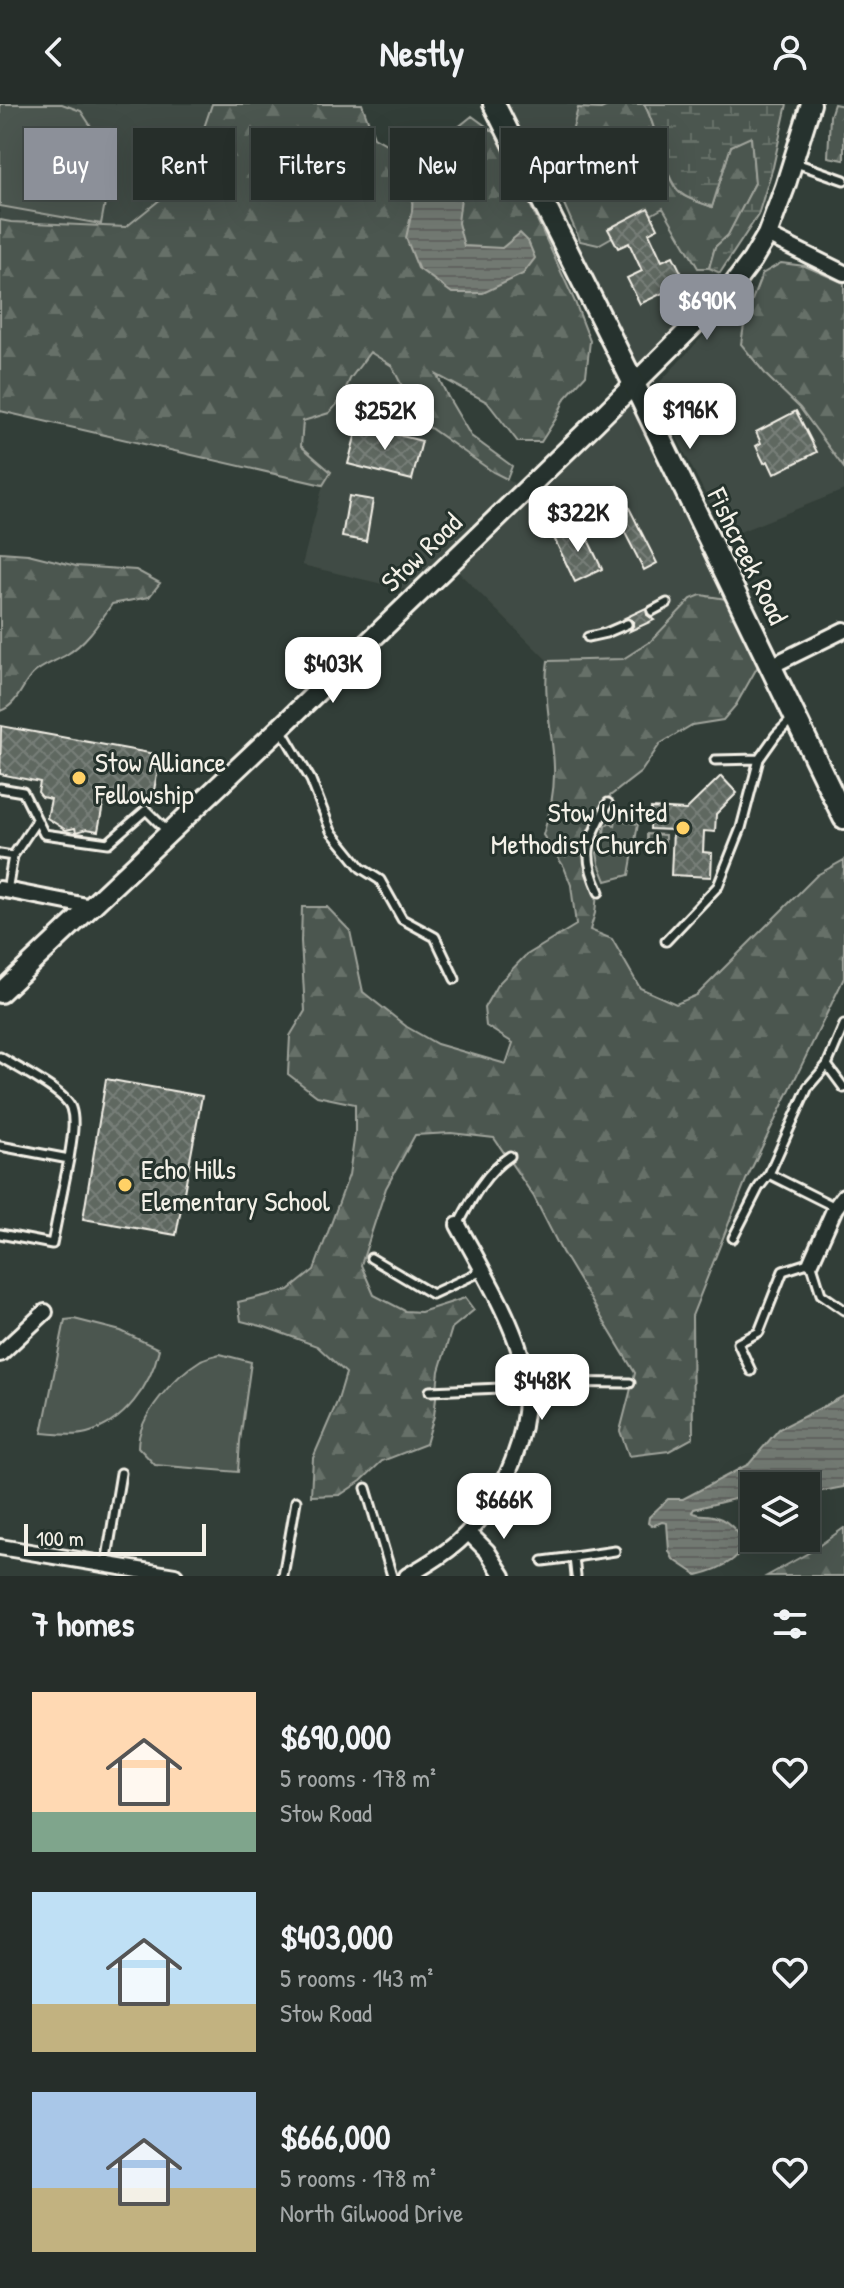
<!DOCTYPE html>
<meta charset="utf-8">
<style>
body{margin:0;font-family:"Patrick Hand",sans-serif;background:#2e3632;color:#f1f3f6;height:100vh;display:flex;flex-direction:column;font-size:30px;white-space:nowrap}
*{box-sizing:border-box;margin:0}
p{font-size:26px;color:#a4a8a8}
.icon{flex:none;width:44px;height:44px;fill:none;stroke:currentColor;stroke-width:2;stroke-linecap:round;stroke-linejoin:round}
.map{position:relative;height:1472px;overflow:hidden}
.panel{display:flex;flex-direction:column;background:#262e2a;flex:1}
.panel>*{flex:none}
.banner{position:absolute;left:24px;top:24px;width:796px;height:72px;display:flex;gap:16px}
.tools{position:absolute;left:740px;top:1368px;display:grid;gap:16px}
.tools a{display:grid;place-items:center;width:80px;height:80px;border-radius:0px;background:#262e2a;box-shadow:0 8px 32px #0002,0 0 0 2px #424a47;font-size:40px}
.scale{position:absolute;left:24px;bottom:20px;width:182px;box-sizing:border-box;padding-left:8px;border:4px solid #f4f1e8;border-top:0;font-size:22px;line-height:28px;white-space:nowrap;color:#f4f1e8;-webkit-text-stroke:6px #26332d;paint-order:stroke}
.price{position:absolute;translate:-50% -68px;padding:0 18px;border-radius:16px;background:#fff;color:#222;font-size:26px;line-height:52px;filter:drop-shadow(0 2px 4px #0008)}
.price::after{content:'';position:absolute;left:50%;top:48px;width:24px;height:18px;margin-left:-12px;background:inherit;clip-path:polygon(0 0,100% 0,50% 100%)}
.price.on{background:#8c9099;color:#fff}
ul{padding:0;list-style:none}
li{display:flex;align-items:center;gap:24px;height:200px;padding:0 32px}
li span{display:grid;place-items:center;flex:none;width:224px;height:160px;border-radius:0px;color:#555}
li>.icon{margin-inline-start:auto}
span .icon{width:96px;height:96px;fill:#fffc;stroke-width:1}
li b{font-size:34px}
h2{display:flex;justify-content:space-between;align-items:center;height:96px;padding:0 32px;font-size:34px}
.tag{padding:0 28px;border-radius:0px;background:#262e2a;box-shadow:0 8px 32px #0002,0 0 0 2px #424a47;font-size:28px;line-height:72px}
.tag.on{background:#8c9099;color:#fff}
header{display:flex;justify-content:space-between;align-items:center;height:104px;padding:0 32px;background:#262e2a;font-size:36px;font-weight:700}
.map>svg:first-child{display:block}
.built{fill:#404b44}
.forest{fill:url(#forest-firs);stroke:#a0a49c;stroke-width:2}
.wetland{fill:url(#wetland-marsh);stroke:#a0a49c;stroke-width:2}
.park{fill:#4c564f;stroke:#a0a49c;stroke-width:2}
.garden{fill:url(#garden-furrows);stroke:#a0a49c;stroke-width:2}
.water{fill:url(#water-rules);stroke:#a6a9a1;stroke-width:2}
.building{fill:url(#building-cross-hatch);stroke:#f4f1e8;stroke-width:2}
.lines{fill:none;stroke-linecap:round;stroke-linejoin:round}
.service-casing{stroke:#f4f1e8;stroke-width:13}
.minor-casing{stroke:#f4f1e8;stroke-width:20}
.tertiary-casing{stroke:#f4f1e8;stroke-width:24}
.secondary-casing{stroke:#f4f1e8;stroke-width:26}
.service{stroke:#26332d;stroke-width:7}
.minor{stroke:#26332d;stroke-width:14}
.tertiary{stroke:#26332d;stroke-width:18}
.secondary{stroke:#26332d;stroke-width:20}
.poi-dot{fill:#ffd166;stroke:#26332d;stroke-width:3}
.labels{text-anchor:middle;stroke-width:6;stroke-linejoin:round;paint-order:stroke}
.street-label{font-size:28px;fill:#f4f1e8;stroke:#26332d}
.poi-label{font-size:28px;fill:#f4f1e8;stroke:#26332d;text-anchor:start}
</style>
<header><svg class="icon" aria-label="back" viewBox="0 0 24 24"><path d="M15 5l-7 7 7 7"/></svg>Nestly<svg class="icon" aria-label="person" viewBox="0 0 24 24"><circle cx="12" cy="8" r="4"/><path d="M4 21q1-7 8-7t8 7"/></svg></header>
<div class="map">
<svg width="844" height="1472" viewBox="0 0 844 1472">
<defs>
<pattern id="forest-firs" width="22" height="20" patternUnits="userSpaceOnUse" patternTransform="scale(2)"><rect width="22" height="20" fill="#4c564f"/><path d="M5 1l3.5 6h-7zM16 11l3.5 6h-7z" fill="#666f68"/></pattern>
<pattern id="wetland-marsh" width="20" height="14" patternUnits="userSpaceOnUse" patternTransform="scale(2)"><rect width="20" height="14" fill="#4c564f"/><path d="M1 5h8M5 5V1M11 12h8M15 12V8" fill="none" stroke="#666f68"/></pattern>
<pattern id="garden-furrows" width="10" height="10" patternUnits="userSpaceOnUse" patternTransform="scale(2)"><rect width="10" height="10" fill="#4c564f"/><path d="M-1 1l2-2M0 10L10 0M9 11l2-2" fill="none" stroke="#666f68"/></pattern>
<pattern id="water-rules" width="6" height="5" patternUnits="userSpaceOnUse" patternTransform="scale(2)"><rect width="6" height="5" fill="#727972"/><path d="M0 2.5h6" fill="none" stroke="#60635e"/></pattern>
<pattern id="building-cross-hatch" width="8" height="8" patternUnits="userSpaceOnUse" patternTransform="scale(2)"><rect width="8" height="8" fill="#5f6861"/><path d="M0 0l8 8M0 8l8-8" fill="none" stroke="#777e78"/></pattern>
</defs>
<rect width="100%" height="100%" fill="#323e38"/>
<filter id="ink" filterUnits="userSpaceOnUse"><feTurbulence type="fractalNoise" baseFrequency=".0125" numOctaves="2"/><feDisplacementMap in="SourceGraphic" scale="16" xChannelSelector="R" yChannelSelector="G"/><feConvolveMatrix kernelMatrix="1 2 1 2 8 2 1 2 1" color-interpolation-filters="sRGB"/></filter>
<g filter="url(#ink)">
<path class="built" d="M0 0H212L187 74 126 123 11 118 0 116Z
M505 0H612L601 5 578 4 572 28 558 38 540 26 534 31 522 35Z
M663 104 698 164H709L720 169 724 179 636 273 568 140 580 137 599 141Z
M749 183 756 187 745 215 767 272 800 304 844 364V386L727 433 656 292 659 279Z
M370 248 392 262 419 316 493 368 521 383 408 486 302 461 323 381 331 368 301 342 303 316 340 296 350 275Z
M633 286 732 491 726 495 701 491 691 495 651 537 623 556 548 557 454 464Z"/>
<path class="forest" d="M212 0H362L374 33 409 53H421L472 12 498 31 575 198 590 237 586 271 565 294 557 313 541 338H518L487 298 437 271 448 293 471 332 512 362 507 375 493 368 419 316 392 262 370 248 350 275 340 297 329 309 303 317 301 342 331 368 323 381 0 307V116L11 118 126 123 187 74Z
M612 0H644C658 22 663 76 681 90 689 96 703 99 712 103L731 42 751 32 755 79 728 132 715 143 709 164H698L663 104 598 141 580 137 534 31 540 26 559 38 572 28 578 4 601 5Z
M834 0 844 2V56L828 53 830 12Z
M781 159 805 162 844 179V364L800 304 767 272 741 240 745 215 762 170Z
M0 448 28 450 76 462 136 466 160 479 149 493 112 500C99 519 86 539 66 551 56 557 41 562 33 570 21 582 18 601 0 607Z
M701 491 726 495 758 562 736 601 723 616 692 621 660 640 641 668 610 692 594 714 585 733 583 749 586 770 597 790 595 809 590 826 612 835 640 884 676 900 697 891 817 771 844 756V874L746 1076 692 1212 693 1334 669 1347 629 1352 620 1327 635 1269 562 1148 534 1093 494 1034 451 1029 415 1031 386 1084 361 1161 374 1191 405 1207 421 1208 465 1194 474 1206 452 1224 439 1267 434 1312 426 1340 382 1357 361 1377 340 1391 311 1392 313 1354 338 1296 346 1269 317 1242 265 1223 241 1217 238 1198 289 1186 314 1166 349 1071 355 1029V1000L317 992 288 970 290 932 305 907 301 837 302 803H327L350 827 363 888 407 923 437 940 506 960 513 939 486 922 484 904 497 881 525 852 576 821 571 781 564 763 543 731C550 709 555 687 554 663 553 628 542 593 548 557L623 555 651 537 691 495Z
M844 1424V1472H767L810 1448Z"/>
<path class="wetland" d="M644 0H787L773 63 758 111 720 169 709 164 715 143 728 131 755 79 751 33 731 42 712 103C703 99 689 96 682 90 663 76 658 22 644 0Z"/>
<path class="park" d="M0 0H62L81 7 113 56 101 120 0 102Z
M616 715 638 720 629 771 606 777 599 760 597 749 602 740 605 722 610 718 615 722Z
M74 1215 121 1227 159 1245C151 1282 124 1319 87 1329 73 1333 56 1330 42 1329L65 1216Z
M220 1250 251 1258 240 1337 238 1368 155 1361 138 1343C138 1311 175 1272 201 1256 207 1253 214 1252 220 1250Z"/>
<path class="garden" d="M647 730 665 731V749L647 748Z"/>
<path class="water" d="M466 52 458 119 464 142 502 144 520 129 528 137 535 154 523 170 483 189H452L418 164 406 134 412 107 413 82 425 63 441 54Z
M844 1292V1383L806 1390V1382H754V1390L694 1405 692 1408C700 1413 708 1409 716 1413 724 1415 732 1422 737 1428 756 1452 715 1467 697 1471L673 1455 669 1447 667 1419 662 1418 652 1422 648 1419 649 1413 668 1395H683L749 1360 779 1325Z"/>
<path class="building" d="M648 104 658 124 649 129 662 157 673 152 686 178 640 200 627 174 642 167 629 139 618 144 608 125Z
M796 307 817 348 774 370 768 357 764 359 756 342 761 339 756 328Z
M358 321 422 337 412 376 348 360Z
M618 382 657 459 644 466 604 388Z
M349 392 373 396 366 437 342 433Z
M581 421 602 465 575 478 554 434Z
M646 504 647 511 654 516 630 527 633 522V517L625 514Z
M1 622 155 650 152 664H158L152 698 105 690 98 727 87 725 76 728 75 724 66 726 47 714 51 695 42 693 38 688 40 678 0 670Z
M721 672 737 689 716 710 715 728 704 727 703 748 712 749 711 773 671 771 673 726 650 725 651 704 686 706Z
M106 975 202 992 176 1131 83 1115Z"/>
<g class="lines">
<defs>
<path id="service" d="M793 58 844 76
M652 507 667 499
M588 533 606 529 627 520
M281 625 311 676 331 727 361 764 380 776 402 815 435 833 455 875
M715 656 759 655
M0 684 23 688 44 730 108 739 146 706 169 729
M0 750 13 752 7 787
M13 752 37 716
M599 788C580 747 590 736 608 699
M666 837 718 782 741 724 759 655 776 631 793 614
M0 953C16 963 66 988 71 1004 76 1019 71 1039 69 1055L0 1042
M827 961 844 921
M769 1070 835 1103
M458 1121C471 1096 485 1068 510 1052
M0 1130 52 1140 69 1055
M733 1134 759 1083 769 1070 808 983 827 961 844 984
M371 1154 432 1190 482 1167
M751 1267 738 1239 759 1228 783 1167 811 1158 821 1190 844 1206
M525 1278 630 1279
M430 1287 525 1283
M366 1384 392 1472
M543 1457 574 1453
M106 1460 121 1369
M283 1472 296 1397
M576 1472 574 1453 615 1447"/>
<path id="minor" d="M767 131 844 169
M769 563 844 526
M0 785 92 803
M811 1158 835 1104 844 1092
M0 1250 45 1208
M468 1428 487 1447 503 1472
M0 1443 175 1472
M407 1472C425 1462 442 1452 458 1438 505 1396 536 1323 523 1260 514 1218 479 1160 458 1121"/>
<path id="tertiary" d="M0 889 283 621 595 319 731 184 752 156 767 131 785 83 811 0"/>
<path id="secondary" d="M494 0 634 280 844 714"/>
</defs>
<use href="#service" class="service-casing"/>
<use href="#minor" class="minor-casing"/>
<use href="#tertiary" class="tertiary-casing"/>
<use href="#secondary" class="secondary-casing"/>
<use href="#service" class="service"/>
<use href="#minor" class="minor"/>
<use href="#tertiary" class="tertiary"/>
<use href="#secondary" class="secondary"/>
</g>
</g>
<g class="poi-dot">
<circle cx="79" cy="674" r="8"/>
<circle cx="683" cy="724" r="8"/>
<circle cx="125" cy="1081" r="8"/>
</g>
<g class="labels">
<g class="street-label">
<text transform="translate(421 448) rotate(-44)" y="10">Stow Road</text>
<text transform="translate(748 452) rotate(64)" y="10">Fishcreek Road</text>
</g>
<g class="poi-label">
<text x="95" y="668">Stow Alliance<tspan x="95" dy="32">Fellowship</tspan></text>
<text x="667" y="718" text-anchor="end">Stow United<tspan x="667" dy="32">Methodist Church</tspan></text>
<text x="141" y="1075">Echo Hills<tspan x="141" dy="32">Elementary School</tspan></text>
</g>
</g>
</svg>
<div class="tools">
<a><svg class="icon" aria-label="layers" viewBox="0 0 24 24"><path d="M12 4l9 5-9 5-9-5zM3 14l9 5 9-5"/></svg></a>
</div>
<div class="scale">100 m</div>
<b class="price on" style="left:707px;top:238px">$690K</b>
<b class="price" style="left:690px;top:347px">$196K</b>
<b class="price" style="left:385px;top:348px">$252K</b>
<b class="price" style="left:578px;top:450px">$322K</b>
<b class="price" style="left:333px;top:601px">$403K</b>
<b class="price" style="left:542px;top:1318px">$448K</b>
<b class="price" style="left:504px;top:1437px">$666K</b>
<div class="banner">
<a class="tag on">Buy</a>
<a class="tag">Rent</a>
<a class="tag">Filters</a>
<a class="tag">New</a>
<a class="tag">Apartment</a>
</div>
</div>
<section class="panel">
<h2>7 homes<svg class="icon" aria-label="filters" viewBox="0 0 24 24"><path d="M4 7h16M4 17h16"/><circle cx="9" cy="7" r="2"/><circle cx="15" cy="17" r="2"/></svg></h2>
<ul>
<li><span style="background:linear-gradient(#ffd9b3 75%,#7fa58c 0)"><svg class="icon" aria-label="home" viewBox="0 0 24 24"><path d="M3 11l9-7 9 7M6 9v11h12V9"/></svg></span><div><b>$690,000</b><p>5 rooms · 178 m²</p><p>Stow Road</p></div><svg class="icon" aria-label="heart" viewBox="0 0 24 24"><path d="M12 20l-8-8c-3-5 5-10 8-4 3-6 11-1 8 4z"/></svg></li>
<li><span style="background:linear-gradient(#bfe0f5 70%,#c2b280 0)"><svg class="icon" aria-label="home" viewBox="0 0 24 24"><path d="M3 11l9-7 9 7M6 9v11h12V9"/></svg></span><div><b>$403,000</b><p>5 rooms · 143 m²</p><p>Stow Road</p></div><svg class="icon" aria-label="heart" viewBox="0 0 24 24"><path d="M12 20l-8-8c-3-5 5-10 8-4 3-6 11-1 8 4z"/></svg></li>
<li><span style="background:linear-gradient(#a9c7e8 60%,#c2b280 0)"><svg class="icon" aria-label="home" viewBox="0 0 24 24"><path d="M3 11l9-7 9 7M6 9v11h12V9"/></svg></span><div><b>$666,000</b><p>5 rooms · 178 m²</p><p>North Gilwood Drive</p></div><svg class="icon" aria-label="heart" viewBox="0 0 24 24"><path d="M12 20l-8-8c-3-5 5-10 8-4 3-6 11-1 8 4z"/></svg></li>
</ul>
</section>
